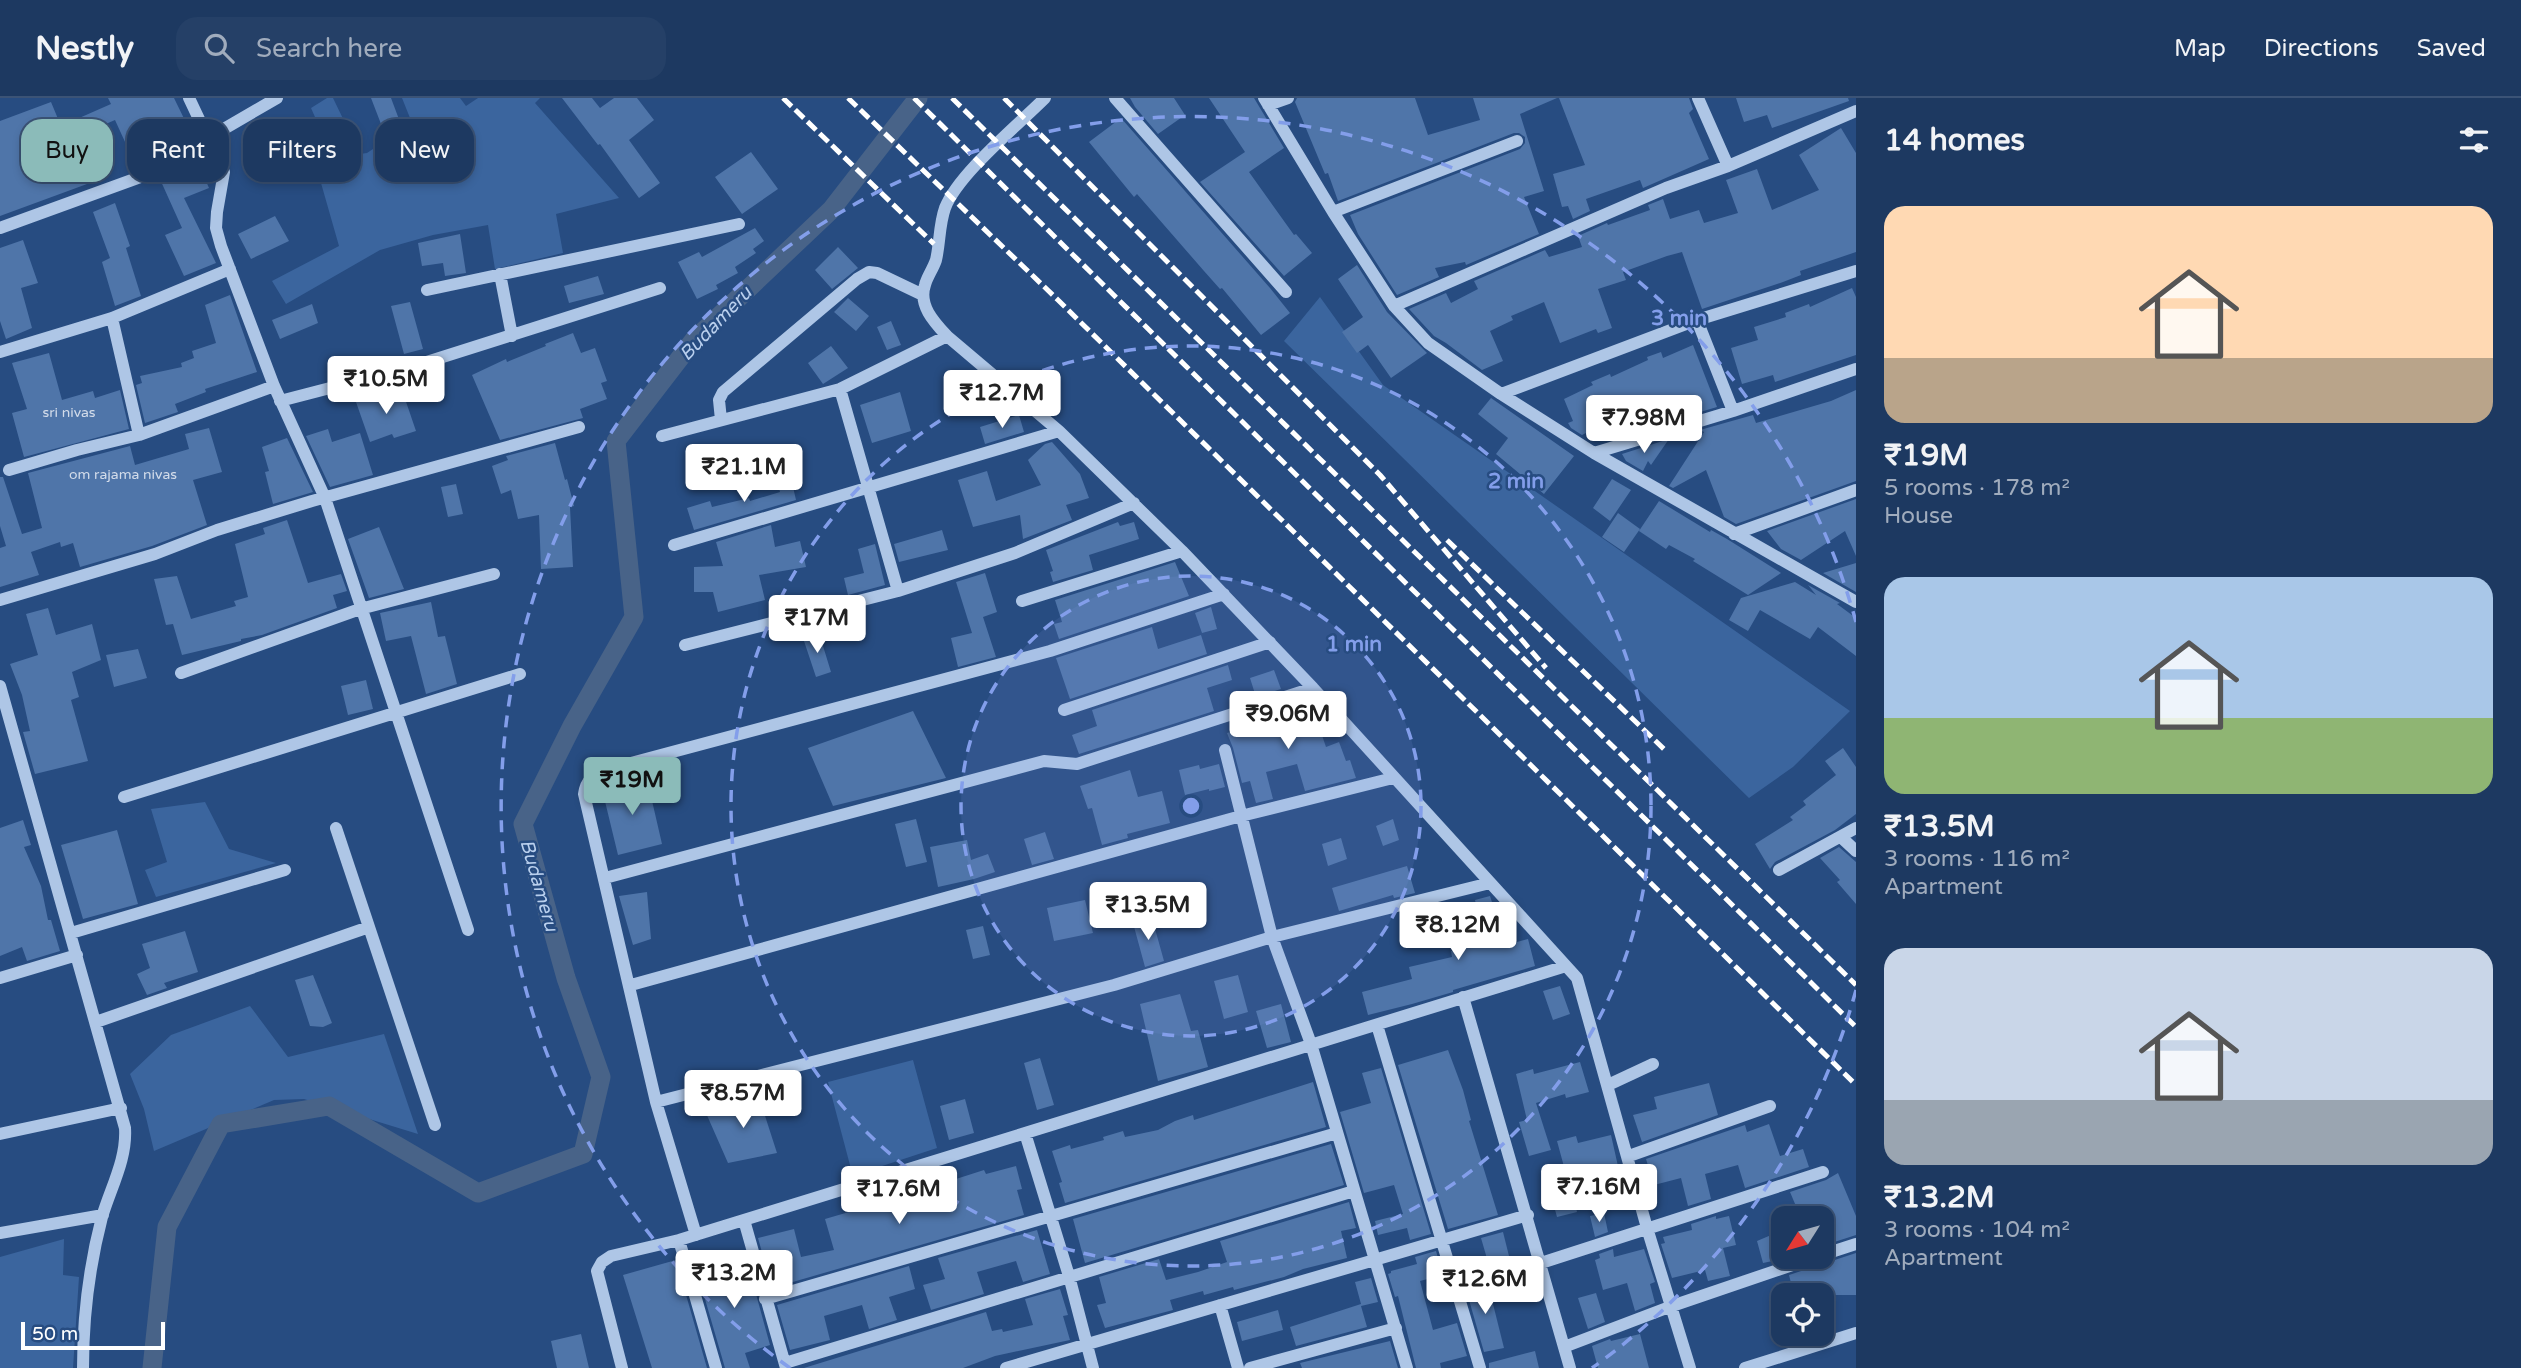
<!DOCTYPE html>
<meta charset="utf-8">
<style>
body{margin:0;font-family:"Varela Round",sans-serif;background:#254067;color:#f1f3f6;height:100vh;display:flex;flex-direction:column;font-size:26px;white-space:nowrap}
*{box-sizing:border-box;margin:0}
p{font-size:23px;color:#a0acbd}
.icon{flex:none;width:38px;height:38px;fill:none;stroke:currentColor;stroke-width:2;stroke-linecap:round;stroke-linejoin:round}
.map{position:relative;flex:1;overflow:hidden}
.panel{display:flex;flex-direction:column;background:#1d3961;width:665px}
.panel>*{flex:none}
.banner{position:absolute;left:21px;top:21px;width:665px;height:63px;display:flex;gap:14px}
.needle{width:46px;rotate:233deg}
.buttons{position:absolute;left:1771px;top:1108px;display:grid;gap:14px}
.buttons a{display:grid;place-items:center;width:63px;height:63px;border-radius:14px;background:#1d3961;box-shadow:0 4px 10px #0003,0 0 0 2px #3b5376;font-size:35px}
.scale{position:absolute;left:21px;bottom:18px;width:144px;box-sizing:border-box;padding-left:7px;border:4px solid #fff;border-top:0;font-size:19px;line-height:24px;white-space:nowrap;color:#fff;-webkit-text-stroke:5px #274c81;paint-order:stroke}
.price{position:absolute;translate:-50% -60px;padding:0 16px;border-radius:7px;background:#fff;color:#222;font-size:23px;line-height:46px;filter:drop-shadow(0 2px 4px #0008)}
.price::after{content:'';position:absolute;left:50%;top:42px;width:21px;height:16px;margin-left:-10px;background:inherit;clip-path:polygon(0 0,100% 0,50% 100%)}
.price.selected{background:#8bbbb9;color:#111}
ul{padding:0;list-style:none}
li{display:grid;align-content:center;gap:14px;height:371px;padding:0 28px}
li span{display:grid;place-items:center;height:217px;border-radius:21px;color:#555}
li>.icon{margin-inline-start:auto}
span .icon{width:126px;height:126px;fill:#fffc;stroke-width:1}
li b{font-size:30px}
h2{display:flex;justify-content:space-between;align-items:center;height:84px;padding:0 28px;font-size:30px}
.pill{padding:0 24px;border-radius:21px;background:#1d3961;box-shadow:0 4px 10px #0003,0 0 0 2px #3b5376;font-size:24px;line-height:63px}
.pill.selected{background:#8bbbb9;color:#111}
header{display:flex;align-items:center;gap:42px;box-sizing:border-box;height:98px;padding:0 35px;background:#1d3961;border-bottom:2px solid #3b5376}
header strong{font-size:33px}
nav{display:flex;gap:38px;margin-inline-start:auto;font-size:24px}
.search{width:490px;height:63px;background:#254067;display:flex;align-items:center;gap:18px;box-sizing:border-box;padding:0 24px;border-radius:21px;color:#a0acbd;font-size:26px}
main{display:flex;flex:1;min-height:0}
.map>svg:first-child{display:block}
.green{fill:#3b659e}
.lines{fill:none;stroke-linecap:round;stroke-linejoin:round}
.canal{stroke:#486388;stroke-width:19}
.building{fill:#4f75a9}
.minor{stroke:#aec6e6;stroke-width:12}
.rail{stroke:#fff;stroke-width:5;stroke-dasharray:12 5;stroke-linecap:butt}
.ring{fill:none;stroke:#839eea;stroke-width:3.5;stroke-dasharray:12 9}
.labels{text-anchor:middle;stroke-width:5;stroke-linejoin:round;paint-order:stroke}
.number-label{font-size:14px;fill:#d3dcea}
.water-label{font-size:19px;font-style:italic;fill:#bad0ee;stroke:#274c81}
.centre{fill:#839eea;stroke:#274c81;stroke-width:3.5}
.ring-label{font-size:21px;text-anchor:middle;font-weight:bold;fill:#839eea;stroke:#274c81;stroke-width:5;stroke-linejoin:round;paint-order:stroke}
</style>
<header>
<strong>Nestly</strong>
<div class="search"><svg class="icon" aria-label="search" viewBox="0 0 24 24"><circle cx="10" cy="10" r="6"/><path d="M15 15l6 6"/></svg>Search here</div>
<nav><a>Map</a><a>Directions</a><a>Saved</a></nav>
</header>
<main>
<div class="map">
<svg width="1856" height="1270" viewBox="0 0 1856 1270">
<rect width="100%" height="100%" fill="#274c81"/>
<path class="green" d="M327 0H333L360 56 367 55 412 25 402 0H460L466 8 478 0H540L535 5 619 100 556 116 563 155 495 171 488 127 433 137 380 152 286 206 272 183 339 148 321 85 340 76 311 10Z
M1320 199 1383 287 1850 613 1793 669 1749 700 1284 243Z
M205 704 229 751 276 765 156 799 145 772 167 764 151 711Z
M250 908 288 959 384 936 418 1036 304 1001 274 1002 154 1053 144 1011 130 976 171 937Z
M913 962 937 1050 873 1071H851L828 984Z
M64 1141 63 1177 79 1179 73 1270H0V1159Z"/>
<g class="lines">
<path class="canal" d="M152 1270 167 1129 221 1026 329 1008 478 1095 583 1056 601 979 566 880 523 726 572 628 634 519 616 343 693 243 831 112 918 0"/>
</g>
<path class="building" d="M108 0H174L193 39 154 61 136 68 115 22 69 42 87 86 0 118V23L51 4 61 28 111 6Z
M371 0H391L403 32 386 39Z
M562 0H592L600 10 614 0H637L654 22 629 42 660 85 639 100 600 46 598 47Z
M1130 0H1174L1185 17 1158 36 1135 9Z
M1209 0H1254L1284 50 1249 74 1294 137 1296 136 1312 155 1284 178 1200 84 1245 54Z
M1297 0H1415L1428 37 1480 22 1473 0H1557L1520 16 1544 93 1524 99 1539 136 1466 167 1465 164 1435 170 1439 179 1397 197 1358 136 1350 117 1520 51 1525 45V39L1519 35H1514L1338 103 1328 75 1325 76 1295 4Z
M1559 0H1689L1693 11 1689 15 1709 61 1643 90 1640 82 1586 101 1590 113 1573 121 1568 108 1562 109 1553 76 1585 67Z
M1736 0H1848L1849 3 1772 30 1767 17 1744 24Z
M1121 20 1270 190 1290 215 1261 237 1222 190 1220 191 1204 173 1137 96 1134 99 1089 44Z
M1841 30 1856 55V154L1800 173 1801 177 1783 184 1702 211 1682 154 1667 158 1623 174 1626 182 1598 191 1612 230 1598 235 1596 231 1560 245 1544 204 1511 218 1513 222 1490 233 1503 263 1482 272 1446 245 1434 238 1409 211 1446 195 1451 205 1478 191 1474 183 1545 152 1549 159 1582 149 1578 138 1607 125 1608 127 1650 112 1648 107 1663 101 1670 121 1699 112 1704 125 1738 115 1726 82 1757 71 1772 112 1819 92 1799 57Z
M751 54 778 91 742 116 715 79Z
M195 58 209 90 184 100 216 165 184 178 165 137 182 130 159 79 170 73 174 82 188 77 183 65Z
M115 105 130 148 126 150 141 198 115 208 102 164 110 160 93 114Z
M275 118 289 143 251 161 238 136Z
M755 130 764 143 753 151 756 155 735 169 738 175 716 187 718 191 697 201 678 164 699 154 702 159Z
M460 136 466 175 445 178 443 165 422 168 418 145Z
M23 142 38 185 21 190 32 230 6 241 0 223V150Z
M838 149 858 170 832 191 815 172Z
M1357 167 1387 214 1427 255 1391 280 1368 247 1357 255 1342 234 1363 219 1338 181Z
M598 178 604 196 569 205 564 188Z
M1852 190 1856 199V257L1775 284 1773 277 1742 286 1731 250 1758 242 1754 229 1786 219 1785 215 1809 206 1810 209Z
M230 197 257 274 205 291 206 294 175 306 178 314 145 325 136 287 142 285 140 278 182 269 181 265 194 260 192 253 216 245 205 207Z
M848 200 869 218 856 233 834 214Z
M410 204 423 251 404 256 391 208Z
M312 206 318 225 280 241 272 222Z
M891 223 901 247 887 252 877 229Z
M573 235 581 255 595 250 607 283 601 285 607 301 580 311 583 320 500 342 472 277 506 261 507 264 546 248 545 246Z
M1693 247 1717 309 1610 341 1604 326 1582 337 1571 330 1568 325 1573 323 1564 301 1593 287 1591 284 1610 276 1611 279 1648 262 1647 259 1661 254 1663 260Z
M831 248 848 270 823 286 808 265Z
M49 255 62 302 93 293 95 300 120 292 129 331 24 359 12 315 27 311 12 265Z
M402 292 416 333 394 340 392 336 370 344 356 304 371 299 372 302Z
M1856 292V383L1736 426 1724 419 1706 372 1673 390 1669 388 1704 334 1700 332 1753 317 1756 325 1831 303Z
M900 294 911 333 872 345 860 307Z
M1491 300 1574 358 1544 396 1496 356 1508 340 1478 316Z
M1019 317 1024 334 985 346 980 329Z
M209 330 222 374 193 382 207 427 152 448 80 469 73 445 61 449 60 444 31 454 39 477 0 489V450L6 448 0 428V379H3L22 436 42 430 28 375 130 348 135 367 189 351 185 336Z
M328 331 332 344 360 335 373 377 330 389 306 338Z
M287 340 313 394 273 406 265 374 269 373 262 349Z
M1669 341 1651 367 1648 363 1643 373 1626 363 1622 356Z
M1052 344 1080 376 1089 400 1066 407 1072 422 1023 441 1020 417 973 429 958 382 987 373 996 403 1041 387 1028 362 1045 346Z
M555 345 565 382 567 381 574 408 570 409 573 469 541 471 539 417 518 421 511 392 501 396 492 368 508 362 506 358Z
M788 367 796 402 694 432 687 410 710 403 712 409 749 400 750 403 780 394 774 370Z
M1612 381 1631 392 1610 423 1593 410Z
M456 386 463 416 448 419 441 389Z
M1856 401V458L1845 433 1801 462 1781 451 1767 433Z
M1659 403 1710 434 1711 432 1727 441 1781 475 1748 497 1693 463 1695 461 1669 447 1666 451 1639 433Z
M1618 415 1640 431 1624 454 1602 439Z
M287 422 308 485 341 476 347 493 333 497 337 510 262 537 241 541V543L182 557 173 526 166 527 154 481 177 478 191 521 236 508 234 503 248 499 235 446 265 436 263 430Z
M1118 424 1120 428 1134 424 1139 441 1089 457 1093 472 1053 484 1050 474 1053 473 1046 452Z
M771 427 775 449 800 443 806 469 759 477 765 502 718 514 713 494H694V469L723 468 716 444Z
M379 429 404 491 369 500 348 441Z
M942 432 948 452 899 464 894 446Z
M875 446 885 487 848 497 844 480 864 475 858 451Z
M1175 464 1189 498 1059 541 1054 526 1062 524 1055 502Z
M1856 465V494L1823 475Z
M985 475 997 514 983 519 996 559 958 569 951 540 972 535 956 484Z
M1795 484 1816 497 1808 487 1840 505 1837 506 1856 520V558L1818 529 1810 541 1760 512 1748 533 1729 522 1741 500Z
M431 504 438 539 445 538 457 586 426 596 411 538 386 543 380 515Z
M1211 509 1217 531 1202 535 1195 515Z
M48 510 56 537 92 526 101 562 72 574 79 599 71 602 88 663 35 676 23 634 30 633 22 597 10 566 38 557 26 516Z
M1152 529 1158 551 1201 537 1207 556 1070 601 1056 560Z
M819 535 831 574 816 579 803 540Z
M138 551 147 580 114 589 106 557Z
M1228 567 1232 582 1207 590 1214 613 1079 656 1072 637 1097 628 1092 612Z
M1274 572 1281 591 1256 599 1250 580Z
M366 582 373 611 348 617 341 588Z
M1311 605 1326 649 1339 644 1346 663 1350 662 1356 680 1305 693 1297 666 1266 674 1273 701 1256 705 1250 683 1242 685 1233 650 1227 635 1251 628V625L1263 621 1261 616 1287 608 1288 612Z
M913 613 946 680 833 708 808 650Z
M1843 650 1856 669V716L1835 732 1775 764 1770 771 1755 746 1793 722 1790 719 1806 707 1803 703 1836 677 1825 663Z
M1219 666 1225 689 1209 693V691L1185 697 1179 672 1199 667 1200 671Z
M1130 672 1138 699 1162 693 1170 725 1127 736 1128 740 1102 747 1092 710 1088 711 1080 688Z
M647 681 662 746 618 757 602 691Z
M916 721 927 764 906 769 895 726Z
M1393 721 1399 742 1383 748 1376 728Z
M23 722 31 747 24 749 41 788 48 822H51L60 853 27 863 22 849 0 858V730Z
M117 732 138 806 83 821 61 747Z
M1045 734 1054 761 1032 767 1024 741Z
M1341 740 1347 761 1328 768 1322 746Z
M967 742 971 762 988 756 995 774 974 781 938 789 930 749Z
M1839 749 1856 764V806L1837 784 1840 782 1820 760Z
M1407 768 1415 795 1394 800 1393 797 1339 813 1332 790Z
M1171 790 1174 808 1155 812 1152 795Z
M647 794 651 841 633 847 619 798Z
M1490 798 1506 847 1528 841 1535 868 1453 892V894L1412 906 1368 917 1362 894 1412 881 1409 869 1452 859 1451 853 1463 850 1453 812 1476 806 1475 802Z
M1085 802 1093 835 1054 843 1047 810Z
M1152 820 1164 863 1145 869 1133 825Z
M983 828 990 857 973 861 966 832Z
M185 833 198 874 164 885 167 890 147 897 137 876 150 870 142 846Z
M313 877 332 925 323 929 310 928 295 882Z
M1238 877 1248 914 1224 921 1214 883Z
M1560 888 1570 916 1553 922 1543 893Z
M1180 896 1191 933 1198 932 1208 969 1158 983 1140 906Z
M1281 906 1291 944 1267 950 1256 913Z
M1448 952 1463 992 1471 1022 1469 1023 1498 1117 1448 1131 1398 967Z
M1040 960 1054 1007 1037 1012 1024 965Z
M1580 964 1589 994 1566 1000 1565 996 1536 1005 1551 1052 1529 1058 1519 1024 1527 1022 1516 976 1533 971 1534 976Z
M1381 970 1431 1136 1410 1142 1407 1130 1378 1137 1375 1123 1403 1116 1394 1087 1364 1095 1340 1014 1371 1005 1362 975Z
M1313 984 1326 1029 1065 1105 1059 1085 1062 1084 1052 1053 1070 1047 1071 1051 1104 1042 1103 1039 1123 1033 1125 1039 1158 1032 1175 1023 1193 1017 1194 1022Z
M1709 985 1718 1017 1642 1044 1633 1017 1657 1011 1654 999Z
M758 996 777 1055 728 1065 706 1015Z
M965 1001 974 1035 949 1042 940 1008Z
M1769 1026 1780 1058 1803 1051 1809 1069 1745 1090 1738 1067 1705 1076 1711 1101 1688 1108 1681 1080 1654 1087 1646 1061 1745 1027 1747 1034Z
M1611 1037 1626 1104 1607 1108 1597 1068 1566 1076 1557 1043 1576 1038 1578 1045Z
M1331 1046 1344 1087 1085 1165 1073 1121Z
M1016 1068 1022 1091 1017 1092 1024 1117 772 1190 758 1140 794 1131 801 1159 834 1152 825 1121 866 1109 867 1113 886 1108 938 1092 937 1090 957 1084 956 1081 984 1072 986 1076Z
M1838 1075 1856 1118V1137L1822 1148V1120H1801L1790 1094 1826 1082Z
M1572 1092 1577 1114 1557 1119 1551 1097Z
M1349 1104 1356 1130 1341 1133 1347 1160 1303 1171 1284 1179 1234 1192 1233 1189 1204 1197 1203 1193 1170 1202 1173 1212 1105 1230 1097 1207 1106 1205 1099 1179 1159 1161 1166 1182 1198 1174 1227 1164 1220 1143Z
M1604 1115 1608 1134 1595 1139 1590 1118Z
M1716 1118V1121L1729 1118 1736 1147 1723 1150 1730 1178 1708 1183 1705 1172 1672 1180 1661 1146 1665 1145 1663 1139 1692 1132 1691 1126Z
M1037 1132 1050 1176 1023 1184 1016 1163 977 1174 984 1196 931 1212 923 1187 945 1181 938 1160Z
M1783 1132V1161L1763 1165 1757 1143Z
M1503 1134 1509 1158 1488 1164 1481 1140Z
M1613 1151 1614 1159 1644 1151 1655 1184 1650 1186 1655 1205 1635 1213 1627 1185 1603 1192 1595 1162 1600 1160 1599 1156Z
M1436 1153 1443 1177 1420 1183 1433 1232 1457 1225 1467 1258 1440 1265 1441 1270H1416L1398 1198 1395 1199 1388 1176 1391 1175V1173L1417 1166 1415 1159Z
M1856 1155V1197H1794L1789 1177Z
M745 1156 770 1247 745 1255 750 1270H725L696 1170Z
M676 1162 707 1270H652L623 1177Z
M909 1168 915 1191 889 1199 897 1222 869 1231 862 1207 824 1218 830 1242 790 1252 777 1207Z
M1371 1180 1378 1204 1361 1208 1367 1229 1296 1248 1290 1229 1361 1206 1355 1184Z
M1487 1182 1504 1250 1484 1254 1465 1188Z
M1060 1191 1068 1217 1063 1218 1070 1242 995 1258 963 1270H804L986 1214 992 1233 1002 1231 1003 1234 1033 1227 1025 1201Z
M1596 1195 1605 1224 1588 1231 1578 1200Z
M1278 1212 1283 1232 1242 1243 1237 1224Z
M581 1236 589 1270H557L551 1243Z
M1640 1236 1649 1270H1598L1592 1248 1610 1241 1611 1243Z
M1390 1243 1398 1270H1302L1300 1265Z
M1535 1253 1539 1270H1489V1265Z"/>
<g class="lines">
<path class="minor" d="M189 0 224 74 217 114 216 130 221 148 274 288 325 400 468 832
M1115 0 1286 194
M1264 0 1333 114 1394 208 1428 245 1501 296 1594 355 1856 504
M1698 0 1728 68
M1268 7 1288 0
M1333 114 1517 43
M0 130 143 78 277 0
M500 176 512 238
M427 192 739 126
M1394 208 1666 90 1728 68 1856 13
M112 220 139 337
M1697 222 1733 313
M947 238C934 224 918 207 925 187 927 179 933 171 936 162 940 145 939 127 945 110 958 76 1018 27 1045 0
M0 254 112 220 230 171
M840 291 898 493 1015 455 1134 405
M1501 296 1697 222 1856 173
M280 303 411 269 660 190
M721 322 719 302 723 294 857 181 869 174 877 175 923 197
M662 338 840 291 947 238 1059 333 1182 453 1313 590 1577 880 1647 1130 1690 1270
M1594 355 1733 313 1856 271
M9 372 77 352 139 337 274 288
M1734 436 1856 392
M674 447 1059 333
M0 502 155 456 217 432 312 403 579 329
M1022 503 1182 453
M685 547 898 493
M181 575 360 511 494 476
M0 588 125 1030C127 1061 111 1089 102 1119 89 1169 83 1218 83 1270
M1064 612 1270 544
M1225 652 1272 839 1311 946 1407 1270
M124 699 520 576
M336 730 435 1027
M1842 740 1856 753
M1779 772 1856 730
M605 780 1044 663 1077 666 1313 590
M71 835 285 772
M0 880 77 857
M631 887 1241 718 1393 680
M1463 899 1570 1270
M96 924 369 829
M1377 927 1480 1270
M1608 987 1653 966
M656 1004 1114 887 1272 839 1490 785
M1025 1035 1069 1178 1093 1270
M0 1036 121 1010
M1629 1058 1770 1008
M744 1122 786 1270
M0 1135 103 1117
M696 1137 656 1004 584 696C586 682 593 677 605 672L1050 553 1224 496
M679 1142 716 1270
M1822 1157 1856 1146
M1541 1165 1823 1074
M765 1201 1337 1035
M1220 1207 1238 1270
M1564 1249 1672 1208 1819 1158
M785 1265 1354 1093
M622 1270 597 1173 602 1164 611 1158 679 1142 1566 868
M1006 1270 1528 1117
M1250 1270 1396 1230
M1745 1270 1856 1235"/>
<path class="rail" d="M783 0 934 146
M848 0 1058 202 1856 987
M914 0 1856 929
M952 0 1856 887
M1004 0 1380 377 1546 570
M1447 442 1666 653"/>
</g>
<circle cx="1191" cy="708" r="230" fill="#839eea" fill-opacity=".12"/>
<g class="ring">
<circle cx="1191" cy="708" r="230"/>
<circle cx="1191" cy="708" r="460"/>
<path d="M1856 892A690 690 0 0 1 1592 1270M790 1270A690 690 0 1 1 1856 524"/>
</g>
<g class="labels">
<g class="number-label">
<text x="69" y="319">sri nivas</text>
<text x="123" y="381">om rajama nivas</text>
</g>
<g class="water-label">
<text transform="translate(715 225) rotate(-46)" y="7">Budameru</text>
<text transform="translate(540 787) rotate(74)" y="7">Budameru</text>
</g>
</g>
<circle cx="1191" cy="708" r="10" class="centre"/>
<g class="ring-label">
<text x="1679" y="227">3 min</text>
<text x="1516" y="390">2 min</text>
<text x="1354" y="553">1 min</text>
</g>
</svg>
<div class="buttons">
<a><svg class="needle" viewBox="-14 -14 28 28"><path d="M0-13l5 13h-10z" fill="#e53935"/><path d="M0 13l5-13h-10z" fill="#a0acbd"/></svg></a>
<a><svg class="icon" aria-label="locate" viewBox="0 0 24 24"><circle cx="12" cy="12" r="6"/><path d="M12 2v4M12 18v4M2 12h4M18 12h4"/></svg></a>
</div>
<div class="scale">50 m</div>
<b class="price" style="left:386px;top:318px">₹10.5M</b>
<b class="price" style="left:1002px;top:332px">₹12.7M</b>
<b class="price" style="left:1644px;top:357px">₹7.98M</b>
<b class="price" style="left:744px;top:406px">₹21.1M</b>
<b class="price" style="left:817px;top:557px">₹17M</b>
<b class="price" style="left:1288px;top:653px">₹9.06M</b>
<b class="price selected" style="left:632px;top:719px">₹19M</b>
<b class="price" style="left:1148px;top:844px">₹13.5M</b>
<b class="price" style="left:1458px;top:864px">₹8.12M</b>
<b class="price" style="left:743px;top:1032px">₹8.57M</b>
<b class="price" style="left:1599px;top:1126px">₹7.16M</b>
<b class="price" style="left:899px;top:1128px">₹17.6M</b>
<b class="price" style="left:734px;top:1212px">₹13.2M</b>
<b class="price" style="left:1485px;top:1218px">₹12.6M</b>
<div class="banner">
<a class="pill selected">Buy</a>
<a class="pill">Rent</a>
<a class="pill">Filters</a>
<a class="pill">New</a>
</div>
</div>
<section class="panel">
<h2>14 homes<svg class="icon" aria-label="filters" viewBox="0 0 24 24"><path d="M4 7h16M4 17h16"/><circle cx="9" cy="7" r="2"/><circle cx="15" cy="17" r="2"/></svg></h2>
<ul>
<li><span style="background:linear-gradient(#ffd9b3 70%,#b9a48a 0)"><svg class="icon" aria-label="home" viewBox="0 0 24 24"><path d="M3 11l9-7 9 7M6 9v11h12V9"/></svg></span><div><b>₹19M</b><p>5 rooms · 178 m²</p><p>House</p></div></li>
<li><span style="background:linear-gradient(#a9c7e8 65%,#8fb573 0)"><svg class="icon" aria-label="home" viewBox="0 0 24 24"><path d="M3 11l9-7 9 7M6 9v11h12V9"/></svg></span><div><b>₹13.5M</b><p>3 rooms · 116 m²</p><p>Apartment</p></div></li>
<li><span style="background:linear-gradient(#c9d6e8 70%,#9aa5b1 0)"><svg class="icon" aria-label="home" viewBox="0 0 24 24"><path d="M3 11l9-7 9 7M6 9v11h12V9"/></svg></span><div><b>₹13.2M</b><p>3 rooms · 104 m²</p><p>Apartment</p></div></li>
</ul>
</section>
</main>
